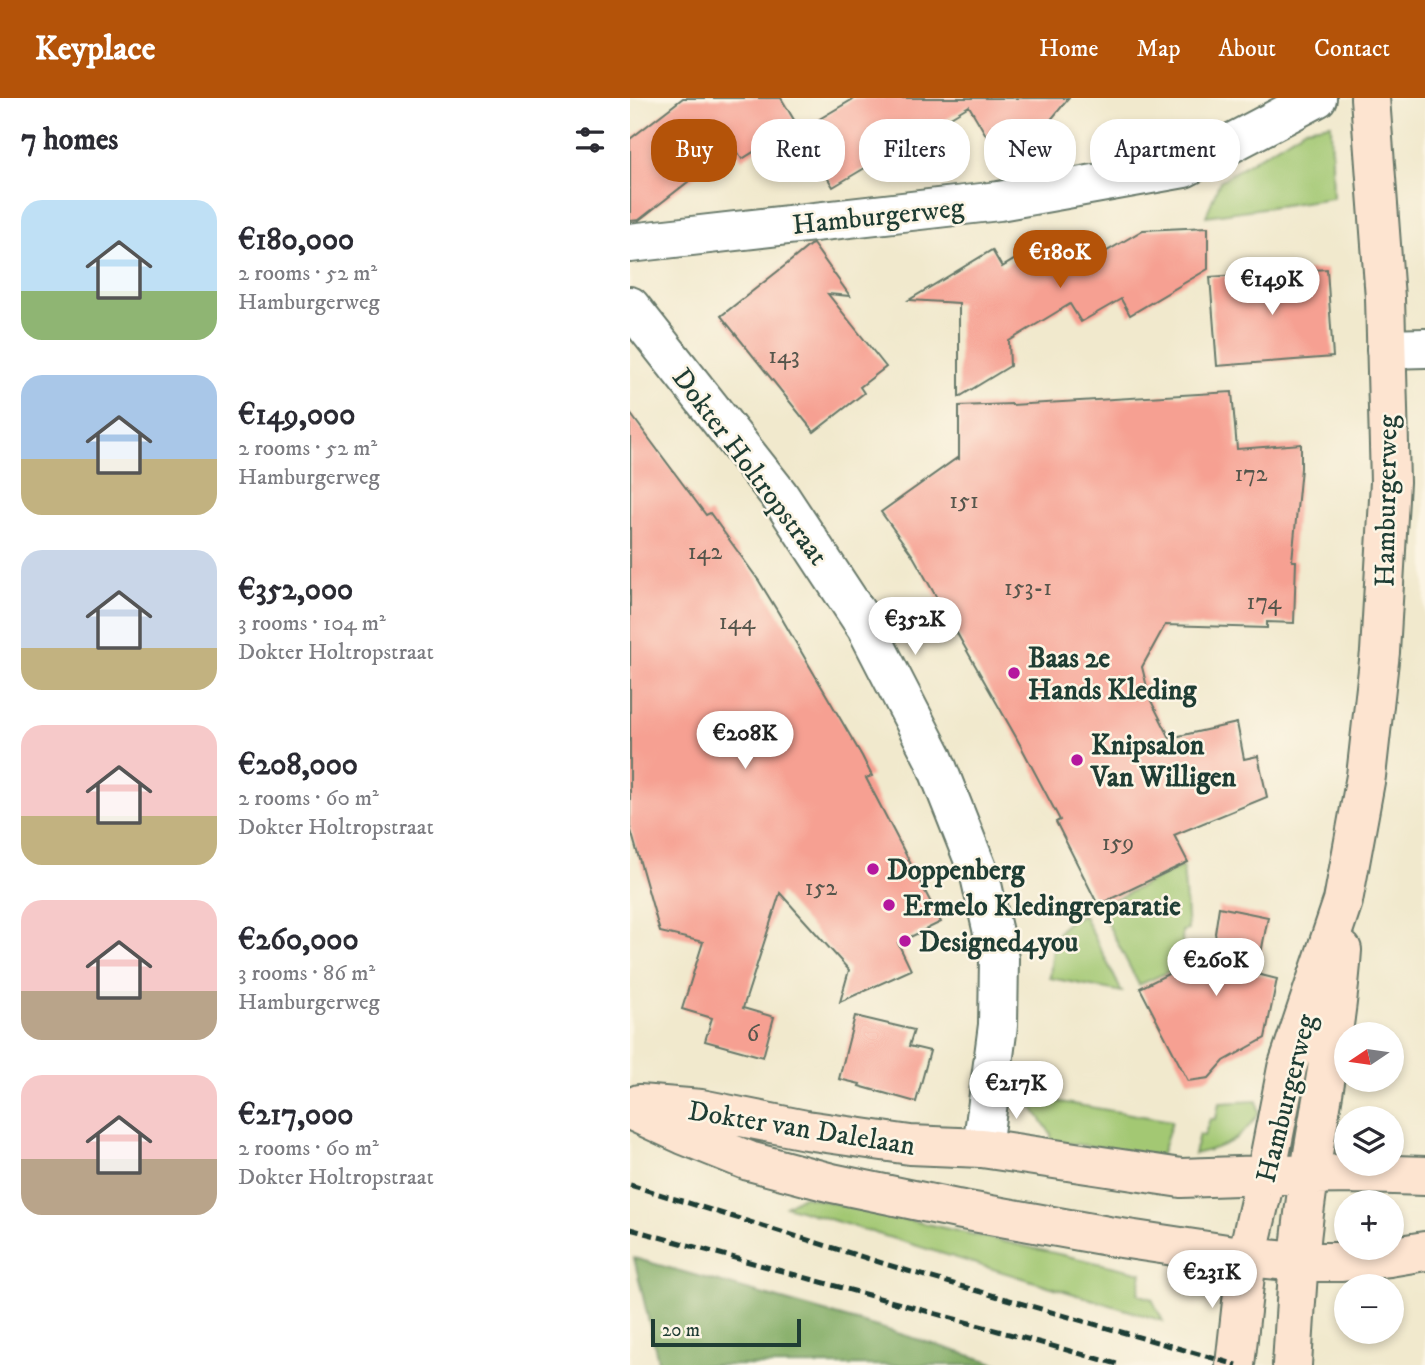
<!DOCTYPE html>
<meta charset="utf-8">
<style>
body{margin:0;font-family:"IM FELL DW Pica",serif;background:#f2f2f3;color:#2b2b33;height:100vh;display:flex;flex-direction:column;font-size:26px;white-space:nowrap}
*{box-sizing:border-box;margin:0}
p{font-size:23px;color:#7c7c81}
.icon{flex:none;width:38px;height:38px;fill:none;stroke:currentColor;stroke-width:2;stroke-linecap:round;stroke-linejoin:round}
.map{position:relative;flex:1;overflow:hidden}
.drawer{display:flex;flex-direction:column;background:#fff;width:630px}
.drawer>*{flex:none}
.hud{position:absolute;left:21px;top:21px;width:665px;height:63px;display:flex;gap:14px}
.needle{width:46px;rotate:257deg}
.fabs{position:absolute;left:704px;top:924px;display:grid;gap:14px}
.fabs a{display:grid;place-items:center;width:70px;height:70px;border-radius:50%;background:#fff;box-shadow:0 4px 10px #0003;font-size:35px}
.scale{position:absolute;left:21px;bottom:18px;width:150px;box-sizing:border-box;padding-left:7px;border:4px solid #1f3d34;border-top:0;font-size:19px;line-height:24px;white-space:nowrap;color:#1f3d34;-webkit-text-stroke:5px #fcf5e5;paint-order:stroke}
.price{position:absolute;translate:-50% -60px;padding:0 16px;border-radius:24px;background:#fff;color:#222;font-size:23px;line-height:46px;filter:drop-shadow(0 2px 4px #0008)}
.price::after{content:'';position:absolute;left:50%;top:42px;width:21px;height:16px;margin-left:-10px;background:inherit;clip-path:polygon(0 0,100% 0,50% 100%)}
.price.active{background:#b45309;color:#fff}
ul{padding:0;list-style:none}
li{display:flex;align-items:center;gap:21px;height:175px;padding:0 21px}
li span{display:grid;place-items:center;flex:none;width:196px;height:140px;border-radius:21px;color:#555}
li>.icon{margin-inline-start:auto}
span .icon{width:84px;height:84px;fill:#fffc;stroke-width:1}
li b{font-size:30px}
h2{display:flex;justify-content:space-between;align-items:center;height:84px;padding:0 21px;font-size:30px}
.pill{padding:0 24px;border-radius:28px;background:#fff;box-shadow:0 4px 10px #0003;font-size:24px;line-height:63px}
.pill.active{background:#b45309;color:#fff}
header{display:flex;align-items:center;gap:42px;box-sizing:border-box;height:98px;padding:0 35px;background:#b45309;color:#fff}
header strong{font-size:33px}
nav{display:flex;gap:38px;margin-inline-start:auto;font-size:24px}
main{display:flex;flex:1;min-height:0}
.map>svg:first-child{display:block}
.green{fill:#a3c873;stroke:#618254;stroke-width:2}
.forest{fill:#82ac65;stroke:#50744c;stroke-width:2}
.building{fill:#f6a092}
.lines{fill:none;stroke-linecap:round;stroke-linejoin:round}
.street-casing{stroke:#68796a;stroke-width:42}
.secondary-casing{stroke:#68796a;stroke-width:42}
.street{stroke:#fff;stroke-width:38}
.secondary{stroke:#fde4d0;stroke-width:38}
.rail{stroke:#1f3d34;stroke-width:5;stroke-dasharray:10 5;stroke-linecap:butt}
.poi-dot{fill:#b5179e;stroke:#fcf5e5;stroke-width:2.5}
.labels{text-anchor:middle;stroke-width:5;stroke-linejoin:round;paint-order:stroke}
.number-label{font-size:24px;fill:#55564c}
.street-label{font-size:28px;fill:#1f3d34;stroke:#fcf5e5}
.poi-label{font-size:28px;font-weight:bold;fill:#1f3d34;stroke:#fcf5e5;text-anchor:start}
</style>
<header>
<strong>Keyplace</strong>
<nav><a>Home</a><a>Map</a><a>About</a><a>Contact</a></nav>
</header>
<main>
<section class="drawer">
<h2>7 homes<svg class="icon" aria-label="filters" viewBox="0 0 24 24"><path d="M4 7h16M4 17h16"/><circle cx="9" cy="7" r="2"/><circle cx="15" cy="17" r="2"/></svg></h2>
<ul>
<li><span style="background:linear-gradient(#bfe0f5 65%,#8fb573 0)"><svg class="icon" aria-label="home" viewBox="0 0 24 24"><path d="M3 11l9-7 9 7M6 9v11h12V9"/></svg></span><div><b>€180,000</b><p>2 rooms · 52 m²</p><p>Hamburgerweg</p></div></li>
<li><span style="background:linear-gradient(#a9c7e8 60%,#c2b280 0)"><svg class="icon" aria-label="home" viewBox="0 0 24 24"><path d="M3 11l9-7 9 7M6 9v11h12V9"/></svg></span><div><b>€149,000</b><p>2 rooms · 52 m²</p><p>Hamburgerweg</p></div></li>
<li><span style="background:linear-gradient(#c9d6e8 70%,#c2b280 0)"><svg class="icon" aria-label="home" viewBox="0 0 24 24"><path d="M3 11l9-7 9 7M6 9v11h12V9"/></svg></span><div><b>€352,000</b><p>3 rooms · 104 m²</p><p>Dokter Holtropstraat</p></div></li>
<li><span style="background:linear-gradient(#f6c9c9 65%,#c2b280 0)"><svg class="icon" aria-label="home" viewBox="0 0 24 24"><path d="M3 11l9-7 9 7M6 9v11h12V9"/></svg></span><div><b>€208,000</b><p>2 rooms · 60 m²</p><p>Dokter Holtropstraat</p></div></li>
<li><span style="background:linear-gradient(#f6c9c9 65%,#b9a48a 0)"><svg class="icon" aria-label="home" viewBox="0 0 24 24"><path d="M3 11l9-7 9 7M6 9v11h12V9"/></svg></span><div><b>€260,000</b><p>3 rooms · 86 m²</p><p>Hamburgerweg</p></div></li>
<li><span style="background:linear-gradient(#f6c9c9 60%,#b9a48a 0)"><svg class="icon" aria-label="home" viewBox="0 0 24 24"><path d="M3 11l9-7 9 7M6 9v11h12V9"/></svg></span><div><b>€217,000</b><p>2 rooms · 60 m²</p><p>Dokter Holtropstraat</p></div></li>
</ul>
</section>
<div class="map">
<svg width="795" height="1267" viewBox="0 0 795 1267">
<rect width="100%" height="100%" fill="#fcf5e5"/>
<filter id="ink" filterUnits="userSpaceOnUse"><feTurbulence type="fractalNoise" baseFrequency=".0143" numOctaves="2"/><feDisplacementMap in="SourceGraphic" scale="14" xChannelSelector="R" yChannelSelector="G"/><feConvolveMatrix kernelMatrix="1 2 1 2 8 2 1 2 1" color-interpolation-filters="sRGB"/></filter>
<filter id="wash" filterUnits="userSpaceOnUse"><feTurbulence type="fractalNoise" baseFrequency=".00686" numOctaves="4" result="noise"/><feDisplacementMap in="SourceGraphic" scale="28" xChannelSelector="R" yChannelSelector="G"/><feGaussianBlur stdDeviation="1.57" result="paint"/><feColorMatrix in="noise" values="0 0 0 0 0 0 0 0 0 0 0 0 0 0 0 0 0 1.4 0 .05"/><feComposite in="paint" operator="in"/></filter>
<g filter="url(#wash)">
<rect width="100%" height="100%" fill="#f1e9cd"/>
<path class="green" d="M701 26 703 100 576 118 590 83 676 30Z
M553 768 558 832 552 833 553 867 509 887 469 809Z
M453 816 492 894 420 880C422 862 421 836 437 825 442 821 448 819 453 816Z
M395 998 542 1023 531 1058 421 1043V1036Z
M627 1003 629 1015C611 1042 596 1049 564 1056L569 1036 574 1038 580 1021H586L589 1005Z
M173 1098 512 1175 508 1196 522 1201 533 1223 156 1108Z"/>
<path class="forest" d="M4 1160 251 1230 371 1267H29Z"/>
<g id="blocks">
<path class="building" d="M53 0H151L167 27 112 61 104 48 9 122 0 123V41Z
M225 0H439L394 54 373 66 339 8 203 89 169 33Z
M578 129V171L500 217 491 201 451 224 440 206 379 243 380 268 329 299V205L279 202 362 152 372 169 412 145 423 163 462 140 472 156 513 132Z
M183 146 220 198 198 196 256 269 230 289 234 295 184 334 91 218 157 166 180 147Z
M697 171 703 259 587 268 580 179Z
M602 294 607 351 671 346V370L662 463H666L664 525 637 524V530L535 527 512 569 520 601 540 640 607 625 614 661 628 658 637 699 544 737 558 764 468 807 426 724 430 722 386 639 283 458 251 414 327 360 329 361V308L382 306V307Z
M0 315 76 417 80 415 129 483 148 514 232 658 242 678 236 680 311 824 268 845 281 872 210 904 219 872 150 795 113 910 144 919 133 959 75 943 82 920 52 911 73 844 30 834 0 729Z
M589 809 638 819 627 876 647 881 635 940 594 963 579 980 558 983 510 890 560 865 579 868 581 854 588 851 585 835Z
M225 918 284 932 279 948 300 953 286 1004 229 988 230 986 209 981Z"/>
</g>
</g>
<g filter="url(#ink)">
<use href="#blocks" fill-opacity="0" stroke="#68796a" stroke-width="2"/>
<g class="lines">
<defs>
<path id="street" d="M0 145 369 103 554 70 687 0
M0 208 149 397 236 529 303 659 350 778 369 861 368 927 352 1050
M756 251 795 250"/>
<path id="secondary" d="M9 1006 71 1011 176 1032 280 1047 352 1050 551 1080 636 1077 733 1076 795 1078
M0 1012 54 1037 119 1063 202 1085 327 1111 478 1138 617 1159 668 1164H710L759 1159 795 1153
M605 1267 617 1159 636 1077 657 970 713 803 736 678 750 554 760 384 755 200 740 0
M662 1267C666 1203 669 1139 680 1075 691 1001 707 928 712 852"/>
</defs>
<use href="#street" class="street-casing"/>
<use href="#secondary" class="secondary-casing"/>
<use href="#street" class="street"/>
<use href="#secondary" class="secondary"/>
<path class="rail" d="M0 1087 278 1173 607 1267
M0 1131 491 1267"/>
</g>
</g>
<g class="poi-dot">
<circle cx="384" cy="575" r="7"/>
<circle cx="447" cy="662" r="7"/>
<circle cx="243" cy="771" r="7"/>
<circle cx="259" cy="807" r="7"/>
<circle cx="275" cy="843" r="7"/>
</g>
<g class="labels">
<g class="number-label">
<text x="154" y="265">143</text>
<text x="621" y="383">172</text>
<text x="334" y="410">151</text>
<text x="75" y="461">142</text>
<text x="398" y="497">153-1</text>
<text x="634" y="511">174</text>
<text x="107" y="531">144</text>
<text x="488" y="752">159</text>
<text x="191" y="797">152</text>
<text x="123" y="943">6</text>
</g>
<g class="street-label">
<text transform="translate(248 117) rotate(-6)" y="10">Hamburgerweg</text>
<text transform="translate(121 368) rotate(53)" y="10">Dokter Holtropstraat</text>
<text transform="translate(755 403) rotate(-89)" y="10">Hamburgerweg</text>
<text transform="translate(655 1000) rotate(-76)" y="10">Hamburgerweg</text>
<text transform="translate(172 1029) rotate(9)" y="10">Dokter van Dalelaan</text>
</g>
<g class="poi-label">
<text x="398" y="569">Baas 2e<tspan x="398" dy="32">Hands Kleding</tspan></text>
<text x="461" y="656">Knipsalon<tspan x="461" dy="32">Van Willigen</tspan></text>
<text x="257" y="781">Doppenberg</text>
<text x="273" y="817">Ermelo Kledingreparatie</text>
<text x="289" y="853">Designed4you</text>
</g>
</g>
</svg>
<div class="fabs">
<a><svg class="needle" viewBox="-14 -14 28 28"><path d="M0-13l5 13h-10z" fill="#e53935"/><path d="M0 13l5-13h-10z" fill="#7c7c81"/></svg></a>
<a><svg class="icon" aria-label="layers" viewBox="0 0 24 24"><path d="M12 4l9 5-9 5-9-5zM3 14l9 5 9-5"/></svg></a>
<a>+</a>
<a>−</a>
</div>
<div class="scale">20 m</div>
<b class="price active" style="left:430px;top:192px">€180K</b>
<b class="price" style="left:642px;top:219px">€149K</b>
<b class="price" style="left:285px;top:559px">€352K</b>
<b class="price" style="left:115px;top:673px">€208K</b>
<b class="price" style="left:586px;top:900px">€260K</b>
<b class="price" style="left:386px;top:1023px">€217K</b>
<b class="price" style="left:582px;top:1212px">€231K</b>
<div class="hud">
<a class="pill active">Buy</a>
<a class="pill">Rent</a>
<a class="pill">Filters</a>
<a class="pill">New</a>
<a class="pill">Apartment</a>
</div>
</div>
</main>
